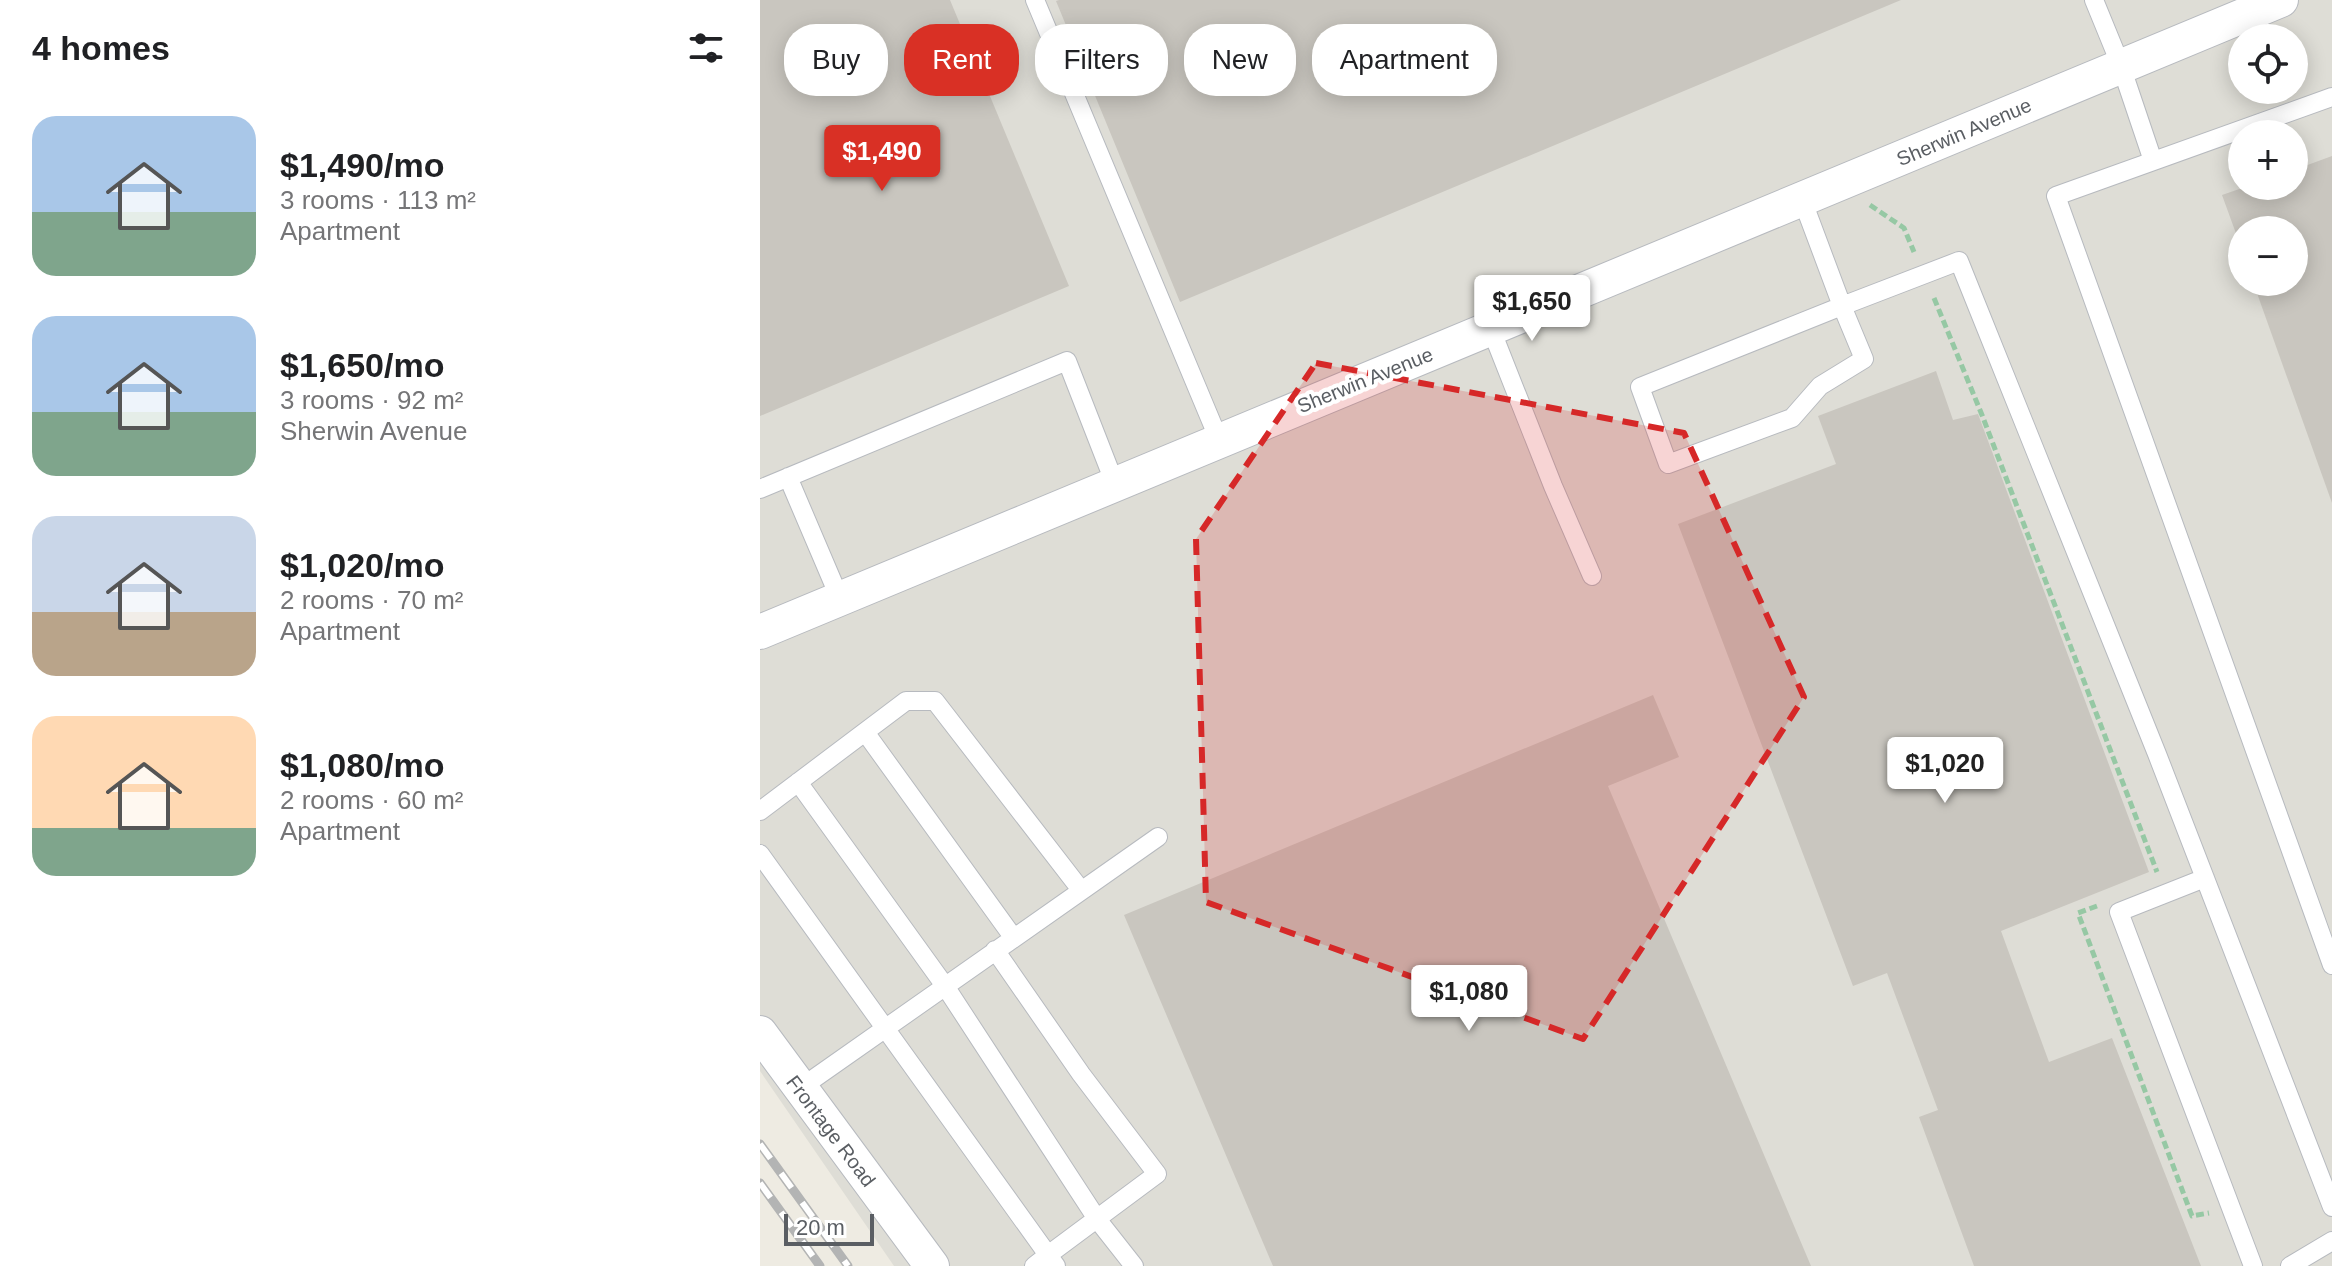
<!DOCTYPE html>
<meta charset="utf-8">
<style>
body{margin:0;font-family:Arial,sans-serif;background:#f6f6f6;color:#202124;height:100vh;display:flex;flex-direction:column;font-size:30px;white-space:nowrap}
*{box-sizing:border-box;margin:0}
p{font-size:26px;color:#757577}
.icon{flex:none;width:44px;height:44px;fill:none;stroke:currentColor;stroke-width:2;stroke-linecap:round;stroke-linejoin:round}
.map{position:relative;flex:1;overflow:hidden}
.details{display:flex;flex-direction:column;background:#fff;width:760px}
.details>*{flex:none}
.top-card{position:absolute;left:24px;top:24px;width:760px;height:72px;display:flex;gap:16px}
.tools{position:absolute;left:1468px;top:24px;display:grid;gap:16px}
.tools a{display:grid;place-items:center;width:80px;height:80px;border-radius:50%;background:#fff;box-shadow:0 4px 20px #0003;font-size:40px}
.scale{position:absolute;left:24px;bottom:20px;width:90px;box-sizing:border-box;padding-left:8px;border:4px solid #5a5e63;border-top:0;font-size:22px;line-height:28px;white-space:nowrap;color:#5a5e63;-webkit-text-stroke:6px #fff;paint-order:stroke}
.price{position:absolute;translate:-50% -68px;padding:0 18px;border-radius:8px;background:#fff;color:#222;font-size:26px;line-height:52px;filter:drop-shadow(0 2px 4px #0008)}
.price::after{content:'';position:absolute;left:50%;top:48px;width:24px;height:18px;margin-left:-12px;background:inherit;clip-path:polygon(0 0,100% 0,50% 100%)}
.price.current{background:#d93025;color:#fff}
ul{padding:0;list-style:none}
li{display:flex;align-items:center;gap:24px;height:200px;padding:0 32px}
li span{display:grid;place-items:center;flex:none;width:224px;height:160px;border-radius:24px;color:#555}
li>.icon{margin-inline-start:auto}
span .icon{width:96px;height:96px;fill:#fffc;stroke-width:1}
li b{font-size:34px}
h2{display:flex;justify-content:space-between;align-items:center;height:96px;padding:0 32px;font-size:34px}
.tag{padding:0 28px;border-radius:32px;background:#fff;box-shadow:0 4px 20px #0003;font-size:28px;line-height:72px}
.tag.current{background:#d93025;color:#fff}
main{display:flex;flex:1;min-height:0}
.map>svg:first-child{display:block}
.industrial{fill:#deddd6;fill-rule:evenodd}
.building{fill:#c9c6bf}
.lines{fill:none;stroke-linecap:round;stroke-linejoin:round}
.lane-casing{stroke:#b7babf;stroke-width:20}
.street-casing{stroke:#b7babf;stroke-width:36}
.path{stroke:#96c8a4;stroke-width:5;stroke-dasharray:8 4;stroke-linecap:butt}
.lane{stroke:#fff;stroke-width:18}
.street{stroke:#fff;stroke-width:34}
.rail-casing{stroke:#b3b4b4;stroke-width:9}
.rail{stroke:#fff;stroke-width:6;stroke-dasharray:18;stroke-linecap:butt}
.marked{fill:#d62828;fill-opacity:0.2;stroke:#d62828;stroke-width:6;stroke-dasharray:16 10;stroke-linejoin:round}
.labels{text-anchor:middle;stroke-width:8;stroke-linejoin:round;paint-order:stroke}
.street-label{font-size:20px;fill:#5a5e63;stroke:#fff}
</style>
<main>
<section class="details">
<h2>4 homes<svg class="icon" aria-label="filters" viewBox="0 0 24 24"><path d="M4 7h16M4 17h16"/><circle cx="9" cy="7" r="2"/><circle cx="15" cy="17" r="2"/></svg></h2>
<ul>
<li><span style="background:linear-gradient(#a9c7e8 60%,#7fa58c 0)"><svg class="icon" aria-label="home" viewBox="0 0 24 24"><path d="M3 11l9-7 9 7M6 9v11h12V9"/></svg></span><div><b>$1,490/mo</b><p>3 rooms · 113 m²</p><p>Apartment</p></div></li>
<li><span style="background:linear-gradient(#a9c7e8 60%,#7fa58c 0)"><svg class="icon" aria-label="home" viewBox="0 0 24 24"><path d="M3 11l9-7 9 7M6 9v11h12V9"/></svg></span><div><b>$1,650/mo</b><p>3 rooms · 92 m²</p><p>Sherwin Avenue</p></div></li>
<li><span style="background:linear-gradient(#c9d6e8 60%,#b9a48a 0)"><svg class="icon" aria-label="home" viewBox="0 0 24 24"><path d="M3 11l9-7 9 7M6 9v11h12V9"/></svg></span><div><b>$1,020/mo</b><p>2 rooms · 70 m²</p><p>Apartment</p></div></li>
<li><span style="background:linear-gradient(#ffd9b3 70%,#7fa58c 0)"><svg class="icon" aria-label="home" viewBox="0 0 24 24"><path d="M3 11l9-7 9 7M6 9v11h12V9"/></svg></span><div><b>$1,080/mo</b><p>2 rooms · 60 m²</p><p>Apartment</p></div></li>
</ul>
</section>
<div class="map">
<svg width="1572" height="1266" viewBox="0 0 1572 1266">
<rect width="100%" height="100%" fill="#eeebe2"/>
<path class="industrial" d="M0 0H1572V1266H134L0 1071ZM1482 38H1534V90H1482ZM1482 134H1534V186H1482ZM1482 230H1534V282H1482Z"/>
<path class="building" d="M0 0H190L309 286 0 416Z
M299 0H1141L420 302 296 1Z
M1572 156V503L1493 282H1534V230H1482V250L1462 195 1488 186H1534V170Z
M1176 371 1193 420 1218 414 1389 872 1241 931 1289 1062 1352 1038 1441 1266H1214L1159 1117 1178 1110 1127 973 1093 986 918 524 1076 464 1058 416Z
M893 695 919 757 848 786 1051 1266H513L364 915Z"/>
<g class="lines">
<defs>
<path id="lane" d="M275 0 459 440
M1334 0 1361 66 1393 161
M1572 97 1296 196 1572 965
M1042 199 1082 306 1199 261 1397 754 1572 1207
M1082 306 1104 359 1060 386 1032 418 908 464 880 387Z
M731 329 793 486 832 576
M28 477 80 599
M0 489 307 361 355 484
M105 732 253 937
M38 782 185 986 337 1219 374 1266
M0 811 146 701H175L321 890
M0 854 288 1255 274 1266
M1445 878 1359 912 1493 1266
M235 950 321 1074 397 1174 288 1255 296 1266
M39 1089 398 837
M1530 1266 1572 1241"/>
<path id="street" d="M0 632 1521 0
M0 1033 172 1266"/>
</defs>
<use href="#lane" class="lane-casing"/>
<use href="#street" class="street-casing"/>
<path class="path" d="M1110 205 1144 228 1154 252
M1174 298 1222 415 1397 872
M1337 906 1318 913 1432 1216 1449 1213"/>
<use href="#lane" class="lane"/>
<use href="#street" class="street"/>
<defs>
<path id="rail" d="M0 1144 88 1266
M0 1183 60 1266"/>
</defs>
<use href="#rail" class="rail-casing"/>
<use href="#rail" class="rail"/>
</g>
<path class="marked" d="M556 363 924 433 1044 697 823 1039 446 902 436 539Z"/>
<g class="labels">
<g class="street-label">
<text transform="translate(1204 132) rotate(-23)" y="7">Sherwin Avenue</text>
<text transform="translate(605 380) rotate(-22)" y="7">Sherwin Avenue</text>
<text transform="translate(71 1131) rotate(53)" y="7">Frontage Road</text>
</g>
</g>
</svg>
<div class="tools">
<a><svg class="icon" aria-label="locate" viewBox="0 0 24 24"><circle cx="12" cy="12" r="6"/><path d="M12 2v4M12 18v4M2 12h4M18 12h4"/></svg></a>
<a>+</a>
<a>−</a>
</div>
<div class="scale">20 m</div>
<b class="price current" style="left:122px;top:193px">$1,490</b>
<b class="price" style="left:772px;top:343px">$1,650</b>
<b class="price" style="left:1185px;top:805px">$1,020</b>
<b class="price" style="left:709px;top:1033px">$1,080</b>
<div class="top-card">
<a class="tag">Buy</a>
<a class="tag current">Rent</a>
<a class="tag">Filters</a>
<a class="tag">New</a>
<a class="tag">Apartment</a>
</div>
</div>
</main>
